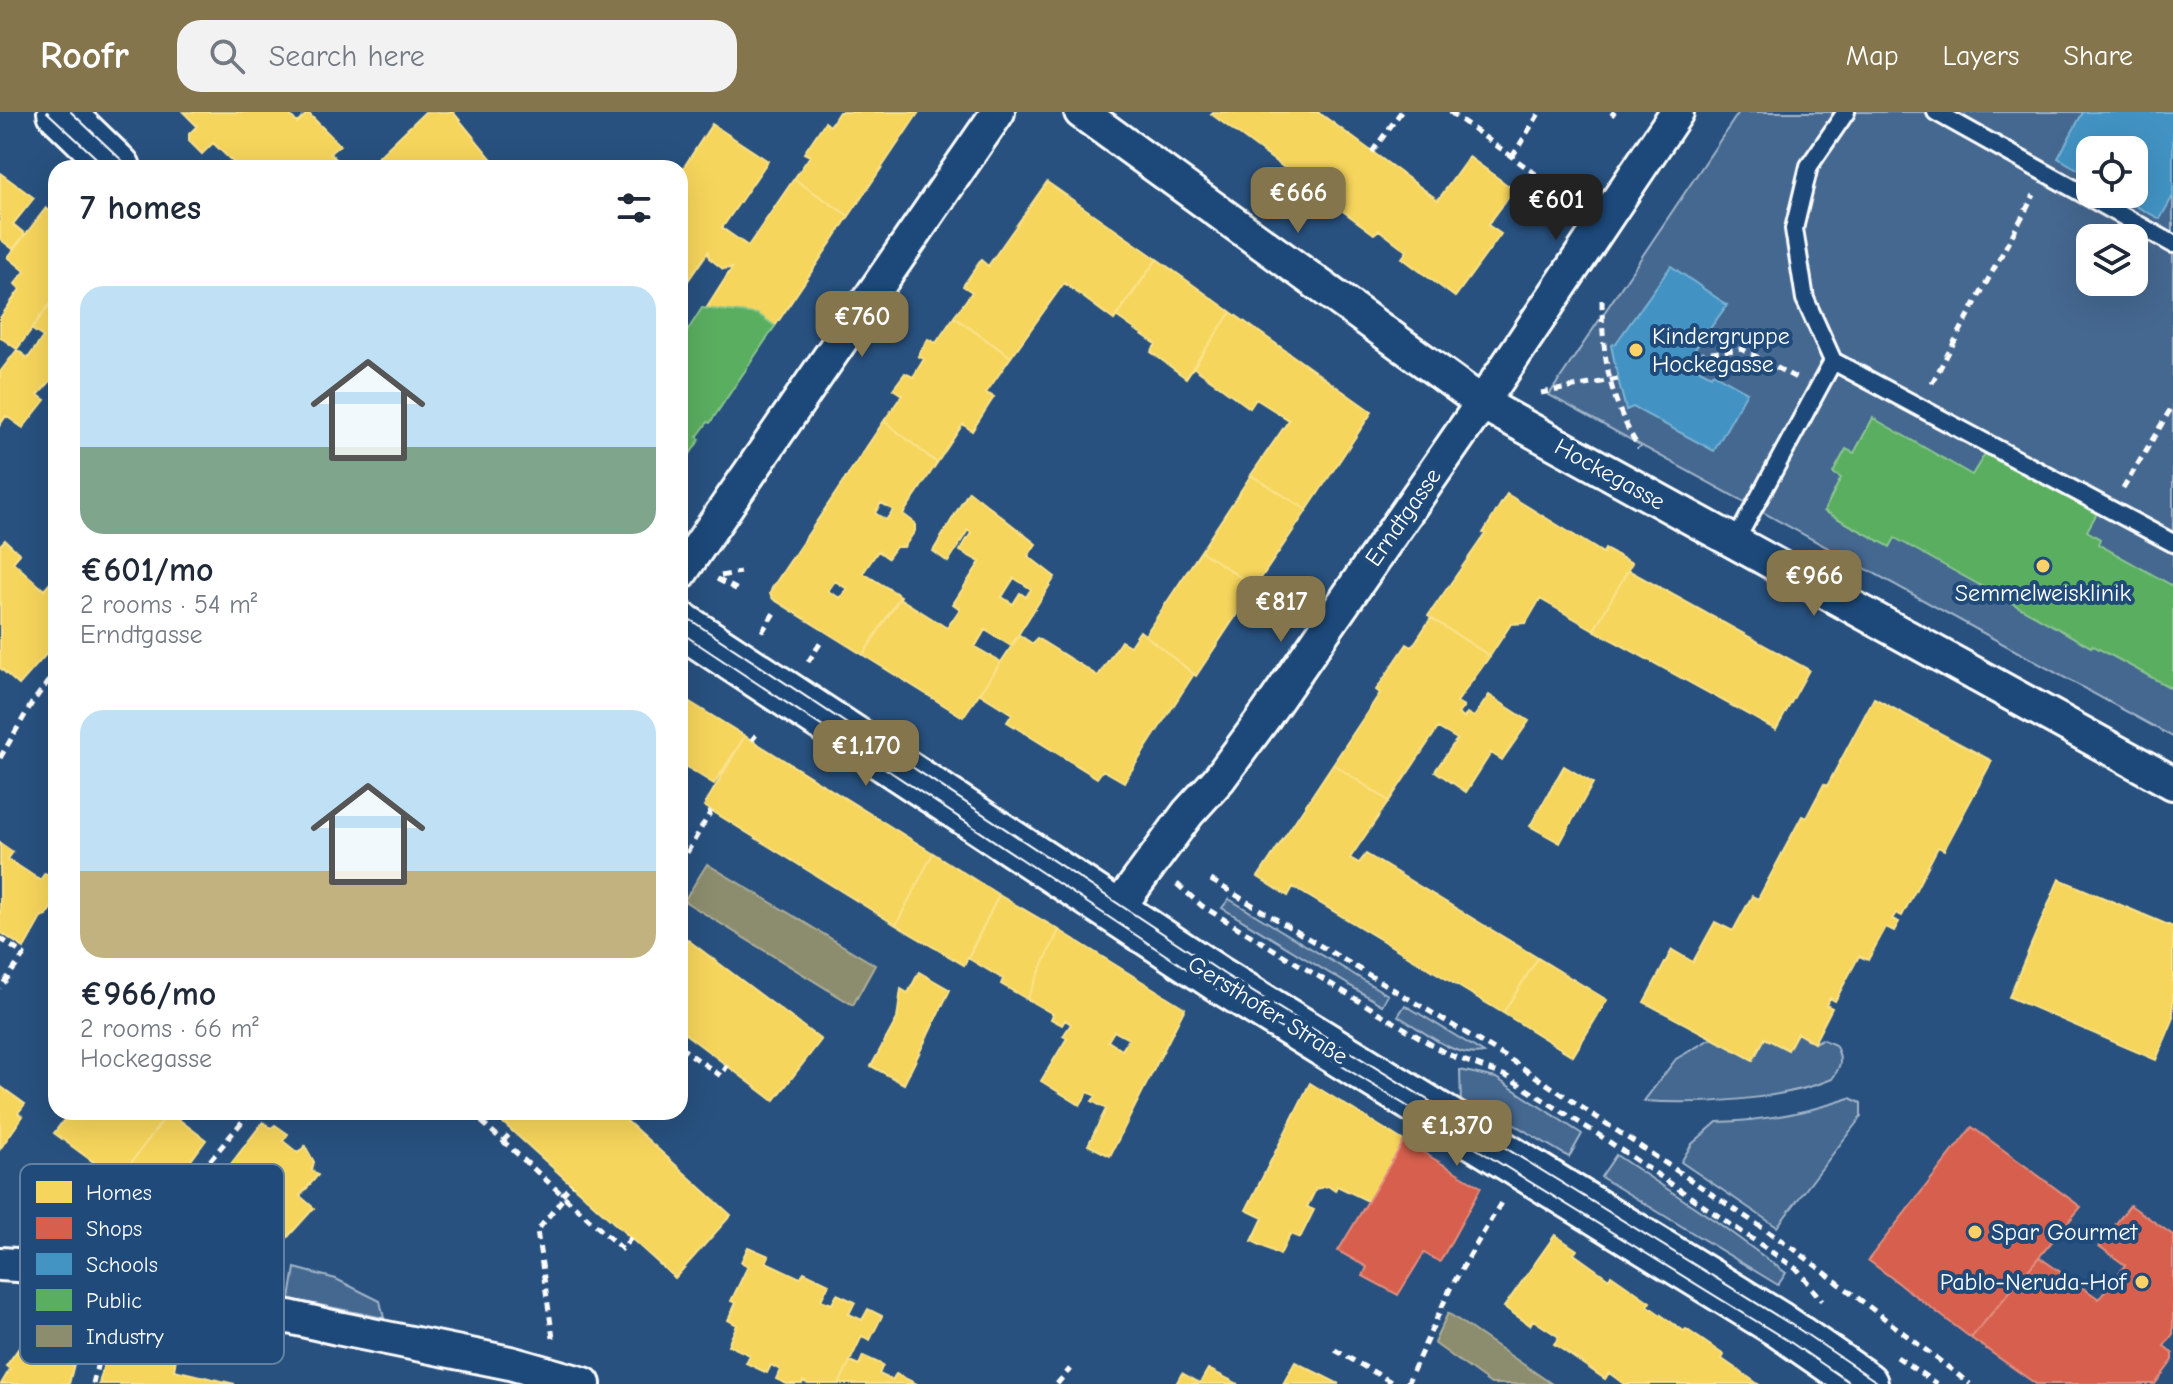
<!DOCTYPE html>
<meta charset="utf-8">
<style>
body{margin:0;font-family:"Comic Neue",sans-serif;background:#f2f2f3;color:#1f2937;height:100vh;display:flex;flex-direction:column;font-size:30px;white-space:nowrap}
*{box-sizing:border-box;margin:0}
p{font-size:26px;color:#747a83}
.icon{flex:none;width:44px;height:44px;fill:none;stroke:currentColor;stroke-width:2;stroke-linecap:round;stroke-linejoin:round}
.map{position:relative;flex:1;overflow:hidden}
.sheet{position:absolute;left:48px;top:48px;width:640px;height:960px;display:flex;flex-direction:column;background:#fff;border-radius:24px;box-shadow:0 8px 32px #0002}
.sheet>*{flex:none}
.controls{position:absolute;left:2076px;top:24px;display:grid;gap:16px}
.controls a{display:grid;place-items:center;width:72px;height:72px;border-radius:16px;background:#fff;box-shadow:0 8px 32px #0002;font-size:40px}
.price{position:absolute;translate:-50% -68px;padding:0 18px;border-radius:16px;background:#84754c;color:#fff;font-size:26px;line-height:52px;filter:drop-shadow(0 2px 4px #0008)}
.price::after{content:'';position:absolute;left:50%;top:48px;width:24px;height:18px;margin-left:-12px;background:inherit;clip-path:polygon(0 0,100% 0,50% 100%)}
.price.on{background:#222;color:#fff}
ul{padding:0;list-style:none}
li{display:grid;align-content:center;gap:16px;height:424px;padding:0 32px}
li span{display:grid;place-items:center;height:248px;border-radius:24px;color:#555}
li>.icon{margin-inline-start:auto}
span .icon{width:144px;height:144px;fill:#fffc;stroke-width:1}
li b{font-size:34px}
h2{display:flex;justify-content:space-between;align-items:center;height:96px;padding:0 32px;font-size:34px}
header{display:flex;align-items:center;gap:48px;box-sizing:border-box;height:112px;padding:0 40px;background:#84754c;color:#fff}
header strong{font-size:38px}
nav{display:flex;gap:44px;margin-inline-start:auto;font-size:28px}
.search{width:560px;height:72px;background:#f2f2f3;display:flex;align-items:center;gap:20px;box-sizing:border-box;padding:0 28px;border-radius:24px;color:#747a83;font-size:30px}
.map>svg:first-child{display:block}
.green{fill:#446890;stroke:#a2b4c8;stroke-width:2;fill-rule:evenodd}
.homes{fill:#f6d55c;stroke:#f9e28d;stroke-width:2;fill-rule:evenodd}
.shops{fill:#d6604d;stroke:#e29082;stroke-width:2}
.schools{fill:#4393c3;stroke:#7bb3d5;stroke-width:2}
.public{fill:#5aae61;stroke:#8cc690;stroke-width:2}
.industry{fill:#8c8c6e;stroke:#aeae9a;stroke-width:2}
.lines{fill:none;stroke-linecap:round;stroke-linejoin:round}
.lane-casing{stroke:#fff;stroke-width:22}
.street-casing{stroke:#fff;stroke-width:38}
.secondary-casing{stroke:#fff;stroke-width:50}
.path{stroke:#fff;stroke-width:5;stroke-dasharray:8 6;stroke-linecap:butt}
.lane{stroke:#1f4a7a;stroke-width:16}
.street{stroke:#1f4a7a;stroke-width:32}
.secondary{stroke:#1f4a7a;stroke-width:44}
.tram{stroke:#fff;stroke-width:2}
.poi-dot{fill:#ffd166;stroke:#1f4a7a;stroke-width:3}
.labels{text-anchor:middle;stroke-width:8;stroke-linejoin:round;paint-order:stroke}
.poi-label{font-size:24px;fill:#fff;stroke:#1f4a7a;text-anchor:start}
.street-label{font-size:24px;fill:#fff;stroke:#1f4a7a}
.key{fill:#1f4a7a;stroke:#6280a2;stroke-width:2}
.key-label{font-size:22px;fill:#fff}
</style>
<header>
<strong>Roofr</strong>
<div class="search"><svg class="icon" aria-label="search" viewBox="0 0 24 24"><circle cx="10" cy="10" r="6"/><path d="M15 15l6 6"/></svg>Search here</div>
<nav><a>Map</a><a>Layers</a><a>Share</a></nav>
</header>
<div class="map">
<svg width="2173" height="1272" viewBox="0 0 2173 1272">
<rect width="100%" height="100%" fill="#28517f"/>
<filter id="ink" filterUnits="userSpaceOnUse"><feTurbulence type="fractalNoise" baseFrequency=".0125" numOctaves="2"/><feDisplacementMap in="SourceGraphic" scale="16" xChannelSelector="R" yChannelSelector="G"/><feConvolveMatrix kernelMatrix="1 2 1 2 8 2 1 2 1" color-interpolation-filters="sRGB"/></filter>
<g filter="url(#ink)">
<path class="green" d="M1739 0H2173V625L1549 283ZM2090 38H2134V82H2090ZM2090 126H2134V170H2090Z
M1229 787 1388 883 1382 893 1222 796Z
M1405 893 1484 941C1454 947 1423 918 1398 904Z
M1797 921 1814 931 1822 927 1835 933C1843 947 1841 955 1832 967 1783 988 1697 993 1644 989L1676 947 1712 926 1753 948 1765 926 1788 938Z
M1460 958 1496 966 1582 1022 1569 1045 1481 993 1477 1000 1461 992Z
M1850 986 1861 991V1005L1777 1115 1681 1050 1692 1032 1717 1010C1764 1009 1806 1001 1850 986Z
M1616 1043 1717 1110 1786 1161 1778 1173 1601 1065Z
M295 1156 336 1167 380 1189 384 1206 290 1187Z"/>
<path class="homes" d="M183 0H293L290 3 297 11 308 1 340 33 330 41 345 56H234L237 54 213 31 202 42 189 29V22L197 14Z
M425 0H453L499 56H378L373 50Z
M839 0H919L849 104 794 67 810 44 804 41 825 10 830 14Z
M1213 0H1318L1438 88 1469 45 1514 78 1488 113 1501 122 1455 185 1402 146 1407 139 1379 118 1374 122 1211 2Z
M712 12 768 49 722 116 748 134 794 67 849 104 775 214 758 202 706 197 732 156 723 157 709 146 708 140 680 180V61Z
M0 61 34 86 13 112 25 122 13 137 0 127Z
M1047 70 1157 147 1114 208 1064 171 1011 245 954 205 972 180 963 174 981 148 988 154Z
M46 96 56 104V184L17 237 0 225V206L20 177 15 172 25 159 8 145Z
M1157 147 1231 200 1186 266 1151 240 1156 232 1116 204Z
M56 184V263L38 283 45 288 23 316 6 304 0 313V260L17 238 28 246 43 225 31 217Z
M1231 200 1372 300 1307 398 1251 363 1289 308 1256 287 1250 296 1193 255Z
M954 205 1011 245 986 281 994 285 972 319 963 312 937 351 884 309 902 283 893 277 905 261 913 265 924 247 918 244 928 227 936 231Z
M884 309 937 351 903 402 915 411V419L904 435H896L888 446 878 439 863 461 901 484 863 543 773 487 770 482 772 476ZM881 391 893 398 886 408 875 401ZM835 469 847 477 840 486 828 479Z
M1251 363 1307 398 1255 475 1201 439Z
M969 379 1036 432 1028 444 1055 465 1011 534 985 518 975 535 1001 550 963 605 863 543 899 486 947 516 960 497 953 492 980 450 960 439 971 421 968 418 948 450 933 439ZM1014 466 1031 477 1026 485 1020 481 1013 492 1002 485Z
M1507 382 1603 441 1605 437 1632 451 1594 518 1540 487 1526 511 1511 512 1490 544 1428 504 1485 422 1483 421Z
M5 428 20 442 13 450 44 478 51 470 56 475V531L19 573 0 556V433Z
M1201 439 1255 475 1196 564 1145 523Z
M1628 458 1809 558 1776 618 1594 518Z
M1431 506 1490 544 1457 590 1464 594 1458 602 1464 606 1467 601 1474 605 1489 583 1529 609 1502 648 1491 641 1466 680 1435 659 1457 627 1438 616 1389 689 1333 652 1380 581 1376 578 1407 532 1412 535Z
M1140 519 1194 562 1124 670 1103 658 1097 666 1007 610 1012 602 980 582 1019 523 1033 532 1037 526 1098 564 1121 529 1130 534Z
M680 584 745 624 714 672 680 651Z
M1874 586 1992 649 1944 738 1938 735 1902 804 1896 801 1892 807 1899 810 1894 819 1886 815 1868 848 1859 844 1835 889 1830 886 1826 893 1832 896 1814 931 1797 921 1788 938 1765 926 1753 948 1644 890 1672 838 1693 850 1715 810 1733 819 1752 784 1758 787 1802 704 1806 706 1824 672 1827 674Z
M745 624 933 741 896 813 704 694Z
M1333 652 1389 689 1350 746 1359 751 1366 742 1538 846 1503 901 1293 775 1288 784 1258 765Z
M1564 654 1593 671 1560 731 1530 714Z
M0 731 13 740 8 747 40 768 45 761 56 768V789L45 805 42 804 24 836 0 820Z
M933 741 999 783 964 853 896 813Z
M2059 767 2173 815V908L2156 948 2009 885Z
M999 783 1059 818 1027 887 1001 872 1003 867 968 846Z
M1059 818 1185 896 1110 1044 1088 1033 1106 997 1092 989 1096 984 1088 980 1080 993 1041 969 1067 926 1063 924 1071 912 1065 908 1062 913 1051 907 1053 902 1027 887ZM1114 919 1129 927 1122 938 1108 929Z
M680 822 821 928 774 989 680 918Z
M1538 846 1607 888 1573 944 1503 901Z
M919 860 950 878 904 972 871 954 897 907 901 877 908 881Z
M1310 971 1404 1029 1368 1089 1337 1074 1335 1079 1328 1074 1316 1077 1307 1095 1314 1098 1300 1126 1290 1122 1280 1143 1252 1129 1263 1106 1246 1098Z
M0 974 25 992 18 1001 23 1004 0 1037Z
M70 1000H169L118 1068 54 1021Z
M169 1000 206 1028 144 1112 133 1103 138 1096 127 1087 133 1079 118 1068Z
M491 1000H617L731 1103 675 1166Z
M263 1010 271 1016 275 1013 288 1022 283 1029 298 1041 305 1034 314 1050 312 1058 318 1063 300 1084 314 1096 286 1127 273 1115 260 1129 205 1086Z
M1555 1123 1577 1138 1574 1142 1609 1167 1611 1163 1650 1190 1648 1194 1684 1219 1686 1217 1724 1243 1722 1247 1758 1272H1624L1609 1261 1605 1267 1554 1232 1559 1225 1533 1208 1530 1213 1504 1195Z
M748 1135 769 1144 766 1150 800 1166 804 1160 829 1172 821 1188 832 1192 837 1182 855 1190 849 1202 862 1208 868 1197 882 1204 870 1228 862 1224 839 1272H808L803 1269 802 1272H787L776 1267 780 1258 771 1253 767 1261 746 1251 750 1243 728 1233 737 1213 728 1208 736 1191 731 1189 748 1154 741 1150Z
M31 1219 56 1225 57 1220 81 1224 69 1272H1L10 1257 6 1254Z
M110 1226 177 1241 174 1258 235 1272H99Z
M863 1244 883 1253 879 1262 892 1268 896 1262 917 1272H839L850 1249 859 1253Z
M1295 1250 1339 1272H1283Z
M1208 1257 1238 1272H1176L1182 1261 1200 1271Z"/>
<path class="shops" d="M1972 1015 2081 1095 1971 1226 1868 1148Z
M1404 1029 1481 1075 1440 1150 1424 1141 1398 1183 1363 1164 1367 1155 1338 1139Z
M2130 1093 2173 1123V1222L2164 1234 2173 1241V1248L2155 1272H2036L1971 1226 2039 1145 2099 1187 2125 1153 2099 1134Z"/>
<path class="schools" d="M2083 0H2173V84L2160 107 2113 82H2134V38H2090V64L2058 46Z
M1671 154 1727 193 1693 240 1699 249 1698 257 1711 264 1713 261 1747 280 1714 339 1633 295 1626 298 1618 267 1611 233 1616 231Z"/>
<path class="public" d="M702 196 758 202 775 214 710 311 708 310 697 325 700 327 680 357V224H684Z
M1873 306 1972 363 1986 340 2097 401 2087 419 2100 427 2098 432 2173 474V577L2092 533 2091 535 1895 426 1890 435 1824 399 1841 366 1833 361 1846 337 1854 341Z"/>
<path class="industry" d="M707 752 875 853 853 893 684 789Z
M1448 1201 1552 1272H1491L1434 1231Z"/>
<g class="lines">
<defs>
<path id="lane" d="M1846 0 1809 54 1794 117 1805 187 1833 249 2173 431
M1936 0 2173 132
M1735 430 1833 249"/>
<path id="street" d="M1081 0 1482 291 2173 671
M680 462 998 0
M1116 799 1188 701 1219 667 1266 603 1482 291 1677 0
M0 1152 49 1155 166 1177 337 1216 510 1251 584 1272"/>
<path id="secondary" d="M60 0 118 56
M680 512 1218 867 1778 1212 1865 1272"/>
</defs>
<use href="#lane" class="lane-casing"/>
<use href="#street" class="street-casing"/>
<use href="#secondary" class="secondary-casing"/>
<path class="path" d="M1450 0 1562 81
M1611 0 1615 3
M1372 40 1401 0
M1512 45 1540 0
M1602 188C1602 244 1609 287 1639 336
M1697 243 1742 237 1796 266
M1932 271 2034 83
M1541 281 1618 267
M2123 377 2173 293
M721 464 740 460
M717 467 740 479
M762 520 774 501
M808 550 821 530
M752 628 756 623
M0 646 32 591 56 559
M680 753 711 699
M1211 768 1514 950 1794 1137 1970 1272
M1177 772 1202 794 1447 942 1506 964 1602 1025 1798 1158 1822 1189
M0 826 24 843 0 876
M680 935 721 964 727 954
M471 1000 622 1137 631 1126
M503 1029 513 1019
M562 1083 572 1072
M139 1135 250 1000
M553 1226 537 1119 564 1085
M1335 1238 1395 1272
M1897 1245 1937 1272
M93 1272 109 1200
M1057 1272 1070 1257
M1407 1272 1450 1177 1502 1089"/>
<use href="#lane" class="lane"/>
<use href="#street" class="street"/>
<use href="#secondary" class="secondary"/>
<path class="tram" d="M47 0 107 56
M71 0 130 56
M680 501 1224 862 1800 1218 1880 1272
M680 520 1217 877 1790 1230 1852 1272"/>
</g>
</g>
<g class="poi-dot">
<circle cx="1636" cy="238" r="8"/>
<circle cx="2043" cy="454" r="8"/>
<circle cx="1975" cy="1120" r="8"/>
<circle cx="2142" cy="1170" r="8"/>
</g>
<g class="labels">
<g class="poi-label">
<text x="1652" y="232">Kindergruppe<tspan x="1652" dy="28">Hockegasse</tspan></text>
<text x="2043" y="489" text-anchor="middle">Semmelweisklinik</text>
<text x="1991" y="1128">Spar Gourmet</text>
<text x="2126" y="1178" text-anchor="end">Pablo-Neruda-Hof</text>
</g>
<g class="street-label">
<text transform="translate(1610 362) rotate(29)" y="8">Hockegasse</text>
<text transform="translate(1403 405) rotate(-55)" y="8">Erndtgasse</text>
<text transform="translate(1268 898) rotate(32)" y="8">Gersthofer Straße</text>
</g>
</g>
<rect x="20" y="1052" width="264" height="200" rx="12" class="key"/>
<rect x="36" y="1069" width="36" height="22" fill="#f6d55c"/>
<rect x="36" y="1105" width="36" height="22" fill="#d6604d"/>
<rect x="36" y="1141" width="36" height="22" fill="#4393c3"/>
<rect x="36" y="1177" width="36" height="22" fill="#5aae61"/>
<rect x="36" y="1213" width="36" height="22" fill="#8c8c6e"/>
<g class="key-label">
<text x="86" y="1088">Homes</text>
<text x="86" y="1124">Shops</text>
<text x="86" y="1160">Schools</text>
<text x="86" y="1196">Public</text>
<text x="86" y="1232">Industry</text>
</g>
</svg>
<div class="controls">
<a><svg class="icon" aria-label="locate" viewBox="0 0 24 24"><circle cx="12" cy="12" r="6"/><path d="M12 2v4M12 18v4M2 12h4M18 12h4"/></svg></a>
<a><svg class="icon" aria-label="layers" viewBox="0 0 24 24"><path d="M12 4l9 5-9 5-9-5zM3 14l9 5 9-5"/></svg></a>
</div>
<b class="price" style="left:1298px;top:123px">€666</b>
<b class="price on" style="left:1556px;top:130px">€601</b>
<b class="price" style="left:862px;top:247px">€760</b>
<b class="price" style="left:1814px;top:506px">€966</b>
<b class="price" style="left:1281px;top:532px">€817</b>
<b class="price" style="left:866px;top:676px">€1,170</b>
<b class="price" style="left:1457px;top:1056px">€1,370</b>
<section class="sheet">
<h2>7 homes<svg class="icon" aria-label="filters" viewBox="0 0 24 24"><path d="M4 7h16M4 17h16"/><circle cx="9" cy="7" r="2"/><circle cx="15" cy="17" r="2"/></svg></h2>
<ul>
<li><span style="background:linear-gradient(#bfe0f5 65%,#7fa58c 0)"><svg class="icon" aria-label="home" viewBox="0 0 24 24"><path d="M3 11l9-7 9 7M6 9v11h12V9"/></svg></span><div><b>€601/mo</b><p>2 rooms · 54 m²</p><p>Erndtgasse</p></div></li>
<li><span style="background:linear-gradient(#bfe0f5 65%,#c2b280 0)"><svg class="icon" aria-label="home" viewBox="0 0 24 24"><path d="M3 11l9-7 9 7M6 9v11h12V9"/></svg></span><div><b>€966/mo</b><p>2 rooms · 66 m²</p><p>Hockegasse</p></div></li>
</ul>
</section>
</div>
